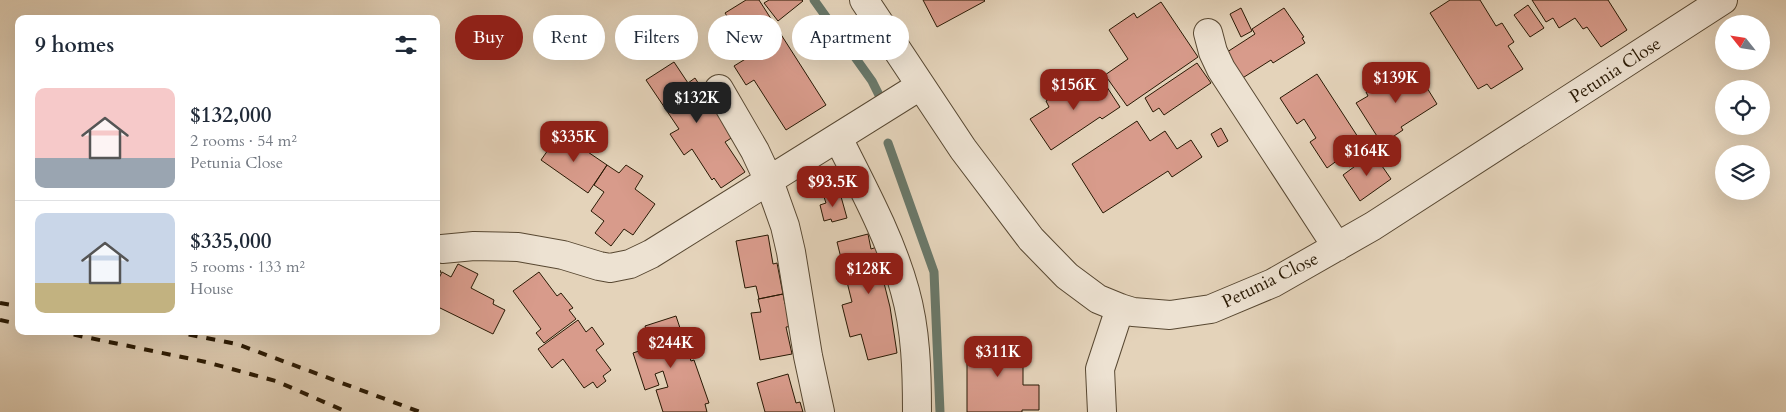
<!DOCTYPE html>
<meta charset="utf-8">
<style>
body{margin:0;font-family:Cardo,serif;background:#f6f6f7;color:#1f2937;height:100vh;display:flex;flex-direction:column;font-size:19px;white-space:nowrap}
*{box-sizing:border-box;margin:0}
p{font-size:16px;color:#747a83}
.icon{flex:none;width:28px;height:28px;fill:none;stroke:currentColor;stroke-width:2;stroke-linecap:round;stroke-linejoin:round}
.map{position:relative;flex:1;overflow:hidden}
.panel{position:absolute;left:15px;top:15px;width:425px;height:320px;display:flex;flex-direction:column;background:#fff;border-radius:10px;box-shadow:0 5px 20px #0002}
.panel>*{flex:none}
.top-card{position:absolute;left:455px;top:15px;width:475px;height:45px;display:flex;gap:10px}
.needle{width:32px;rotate:300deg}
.controls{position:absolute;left:1715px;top:15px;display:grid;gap:10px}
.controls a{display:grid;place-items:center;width:55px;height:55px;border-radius:50%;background:#fff;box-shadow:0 5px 20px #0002;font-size:25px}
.price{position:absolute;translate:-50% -42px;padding:0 11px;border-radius:10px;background:#8f2418;color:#fff;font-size:16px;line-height:32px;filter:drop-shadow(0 1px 2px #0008)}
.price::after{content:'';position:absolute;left:50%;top:30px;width:15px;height:11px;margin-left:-8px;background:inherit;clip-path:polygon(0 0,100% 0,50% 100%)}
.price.on{background:#222;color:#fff}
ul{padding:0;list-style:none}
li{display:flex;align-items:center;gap:15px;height:125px;padding:0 20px}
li+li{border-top:1px solid #e0e1e3}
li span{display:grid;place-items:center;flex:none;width:140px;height:100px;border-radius:10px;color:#555}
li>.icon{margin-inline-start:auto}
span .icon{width:60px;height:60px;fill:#fffc;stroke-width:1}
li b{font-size:21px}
h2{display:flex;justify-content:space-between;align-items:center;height:60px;padding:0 20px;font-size:21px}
.pill{padding:0 18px;border-radius:22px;background:#fff;box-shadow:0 5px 20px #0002;font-size:18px;line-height:45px}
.pill.on{background:#8f2418;color:#fff}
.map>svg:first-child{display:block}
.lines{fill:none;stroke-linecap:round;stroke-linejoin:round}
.stream{stroke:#6a7869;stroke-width:9}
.building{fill:#d89b8b;stroke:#291904}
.minor-casing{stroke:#584832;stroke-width:30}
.minor{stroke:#ede2d2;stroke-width:28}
.rail{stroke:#291904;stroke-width:4;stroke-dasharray:9 9;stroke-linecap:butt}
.labels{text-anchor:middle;stroke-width:5;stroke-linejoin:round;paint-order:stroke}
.street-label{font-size:18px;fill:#291904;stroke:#ede2d2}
</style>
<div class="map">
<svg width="1786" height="412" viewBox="0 0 1786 412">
<rect width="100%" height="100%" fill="#e4d3ba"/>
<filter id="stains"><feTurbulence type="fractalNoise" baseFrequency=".004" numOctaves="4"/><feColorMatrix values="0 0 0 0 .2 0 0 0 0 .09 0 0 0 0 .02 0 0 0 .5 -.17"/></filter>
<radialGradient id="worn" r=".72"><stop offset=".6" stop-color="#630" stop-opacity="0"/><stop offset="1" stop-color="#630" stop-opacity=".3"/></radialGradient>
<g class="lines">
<path class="stream" d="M814 0 872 81 880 97
M888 143 934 272 940 412"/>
</g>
<path class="building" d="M746 0H759L826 105 786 130 754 80 746 85 734 66 752 55 725 13Z
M769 0H802L803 1 778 21 764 3Z
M923 0H984L985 1 937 27Z
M1450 0H1480L1496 26 1502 23 1514 42 1508 46 1523 69 1491 89 1487 84 1478 89 1430 13Z
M1532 0H1608L1627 30 1601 47 1587 27 1583 29 1575 18 1559 28 1553 18 1546 22Z
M1161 2 1198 57 1127 106 1105 75 1128 59 1109 30 1134 13 1137 18Z
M1528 5 1544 28 1530 37 1514 15Z
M1241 8 1252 31 1241 37 1230 14Z
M1284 8 1304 37 1302 38 1305 43 1273 63 1271 60 1241 79 1224 54 1255 34 1252 29Z
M674 62 688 83 695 78 733 137 725 142 745 172 721 188 714 178 712 180 692 149 684 155 670 134 679 129 646 80Z
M1197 63 1211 83 1164 115 1159 108 1153 112 1145 98Z
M1414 67 1437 104 1401 127 1403 130 1382 144 1356 103 1368 96 1366 92 1385 80 1387 84Z
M1317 74 1369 154 1349 167 1342 157 1327 168 1310 142 1316 138 1304 119 1297 124 1280 98Z
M1101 78 1120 107 1102 119 1100 117 1051 150 1030 119 1049 107 1046 101 1076 80 1083 90Z
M1137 121 1150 141 1165 131 1177 149 1191 140 1202 157 1172 177 1168 171 1103 213 1072 164Z
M1221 128 1228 141 1218 147 1211 134Z
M560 133 607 165 588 193 541 160Z
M1373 153 1391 179 1360 201 1343 175Z
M607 165 619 173 626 165 643 176 635 189 655 204 633 235 624 229 611 246 595 233 604 221 591 211 604 192 594 185Z
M840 193 847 218 832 222 831 219 824 221 820 205 826 203 824 197Z
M868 234 871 249 886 244 895 275 883 279 890 307 897 353 868 360 861 334 850 337 842 305 852 302 837 242Z
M768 235 773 264 777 263 783 294 759 299 756 286 745 288 736 241Z
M458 264 478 274 471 288 494 300 493 304 505 310 493 334 436 306V284L442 272 451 277Z
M436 269 441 271 436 280Z
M539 272 557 296 561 293 573 308 569 310 576 319 544 343 536 333 541 329 513 291Z
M783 294 785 304 790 303 794 326 786 327 792 354 760 360 751 313 761 312 758 299Z
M676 316 691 361 694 360 709 403 705 404 707 412H663L656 390 668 387 663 371 655 374 659 385 645 390 633 353 651 347 645 326Z
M578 320 586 332 592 327 604 344 596 350 611 370 603 376 606 381 597 388 593 382 584 388 563 359 552 368 538 349Z
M967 341H1023V385H1039V410H1022V412H967Z
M788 374 796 403 800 402 803 412H765L757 383Z"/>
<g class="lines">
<defs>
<path id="minor" d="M864 0 963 149 1031 239 1067 276 1098 299 1120 308 1133 312 1170 315 1211 309 1273 283 1373 226 1723 0
M1208 33 1213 52 1221 69 1337 247
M719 89 755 151 769 181 785 226 791 252 808 356 820 412
M838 138C862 186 891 239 905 291 916 330 917 372 917 412
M442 249 474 246 518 247 563 255 599 266 610 268 630 264 651 254 920 86
M1102 412 1100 369 1120 308"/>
</defs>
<use href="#minor" class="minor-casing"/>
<use href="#minor" class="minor"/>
<path class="rail" d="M0 303 19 306
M0 320 19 324
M56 331 206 362 276 381 347 412
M171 331 237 344 420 412"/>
</g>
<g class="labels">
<g class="street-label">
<text transform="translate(1615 70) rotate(-33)" y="6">Petunia Close</text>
<text transform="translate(1270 280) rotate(-26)" y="6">Petunia Close</text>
</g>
</g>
<rect width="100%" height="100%" filter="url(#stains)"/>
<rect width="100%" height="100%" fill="url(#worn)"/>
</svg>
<div class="controls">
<a><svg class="needle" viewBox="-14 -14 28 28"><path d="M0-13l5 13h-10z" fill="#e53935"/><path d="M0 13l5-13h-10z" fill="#747a83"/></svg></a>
<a><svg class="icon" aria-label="locate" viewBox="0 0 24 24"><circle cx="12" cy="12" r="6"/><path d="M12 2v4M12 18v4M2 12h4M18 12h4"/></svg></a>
<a><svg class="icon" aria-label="layers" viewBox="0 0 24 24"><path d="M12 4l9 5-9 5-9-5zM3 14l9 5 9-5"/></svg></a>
</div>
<b class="price" style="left:1396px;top:104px">$139K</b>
<b class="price" style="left:1074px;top:111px">$156K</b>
<b class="price on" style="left:697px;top:124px">$132K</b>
<b class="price" style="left:574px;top:163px">$335K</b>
<b class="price" style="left:1367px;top:177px">$164K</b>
<b class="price" style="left:833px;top:208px">$93.5K</b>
<b class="price" style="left:869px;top:295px">$128K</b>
<b class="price" style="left:671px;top:369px">$244K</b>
<b class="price" style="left:998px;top:378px">$311K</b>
<div class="top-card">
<a class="pill on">Buy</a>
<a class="pill">Rent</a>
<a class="pill">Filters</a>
<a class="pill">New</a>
<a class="pill">Apartment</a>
</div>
<section class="panel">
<h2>9 homes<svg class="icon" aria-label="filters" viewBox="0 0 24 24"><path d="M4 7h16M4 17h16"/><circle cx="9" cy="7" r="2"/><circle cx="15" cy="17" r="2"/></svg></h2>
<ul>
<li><span style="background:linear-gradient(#f6c9c9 70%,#9aa5b1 0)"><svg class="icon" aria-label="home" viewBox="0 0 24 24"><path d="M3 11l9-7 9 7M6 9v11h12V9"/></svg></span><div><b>$132,000</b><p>2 rooms · 54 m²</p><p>Petunia Close</p></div></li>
<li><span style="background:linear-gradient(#c9d6e8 70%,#c2b280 0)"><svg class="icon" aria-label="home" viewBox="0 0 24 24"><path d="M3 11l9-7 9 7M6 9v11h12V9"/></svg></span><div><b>$335,000</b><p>5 rooms · 133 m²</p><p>House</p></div></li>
</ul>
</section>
</div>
